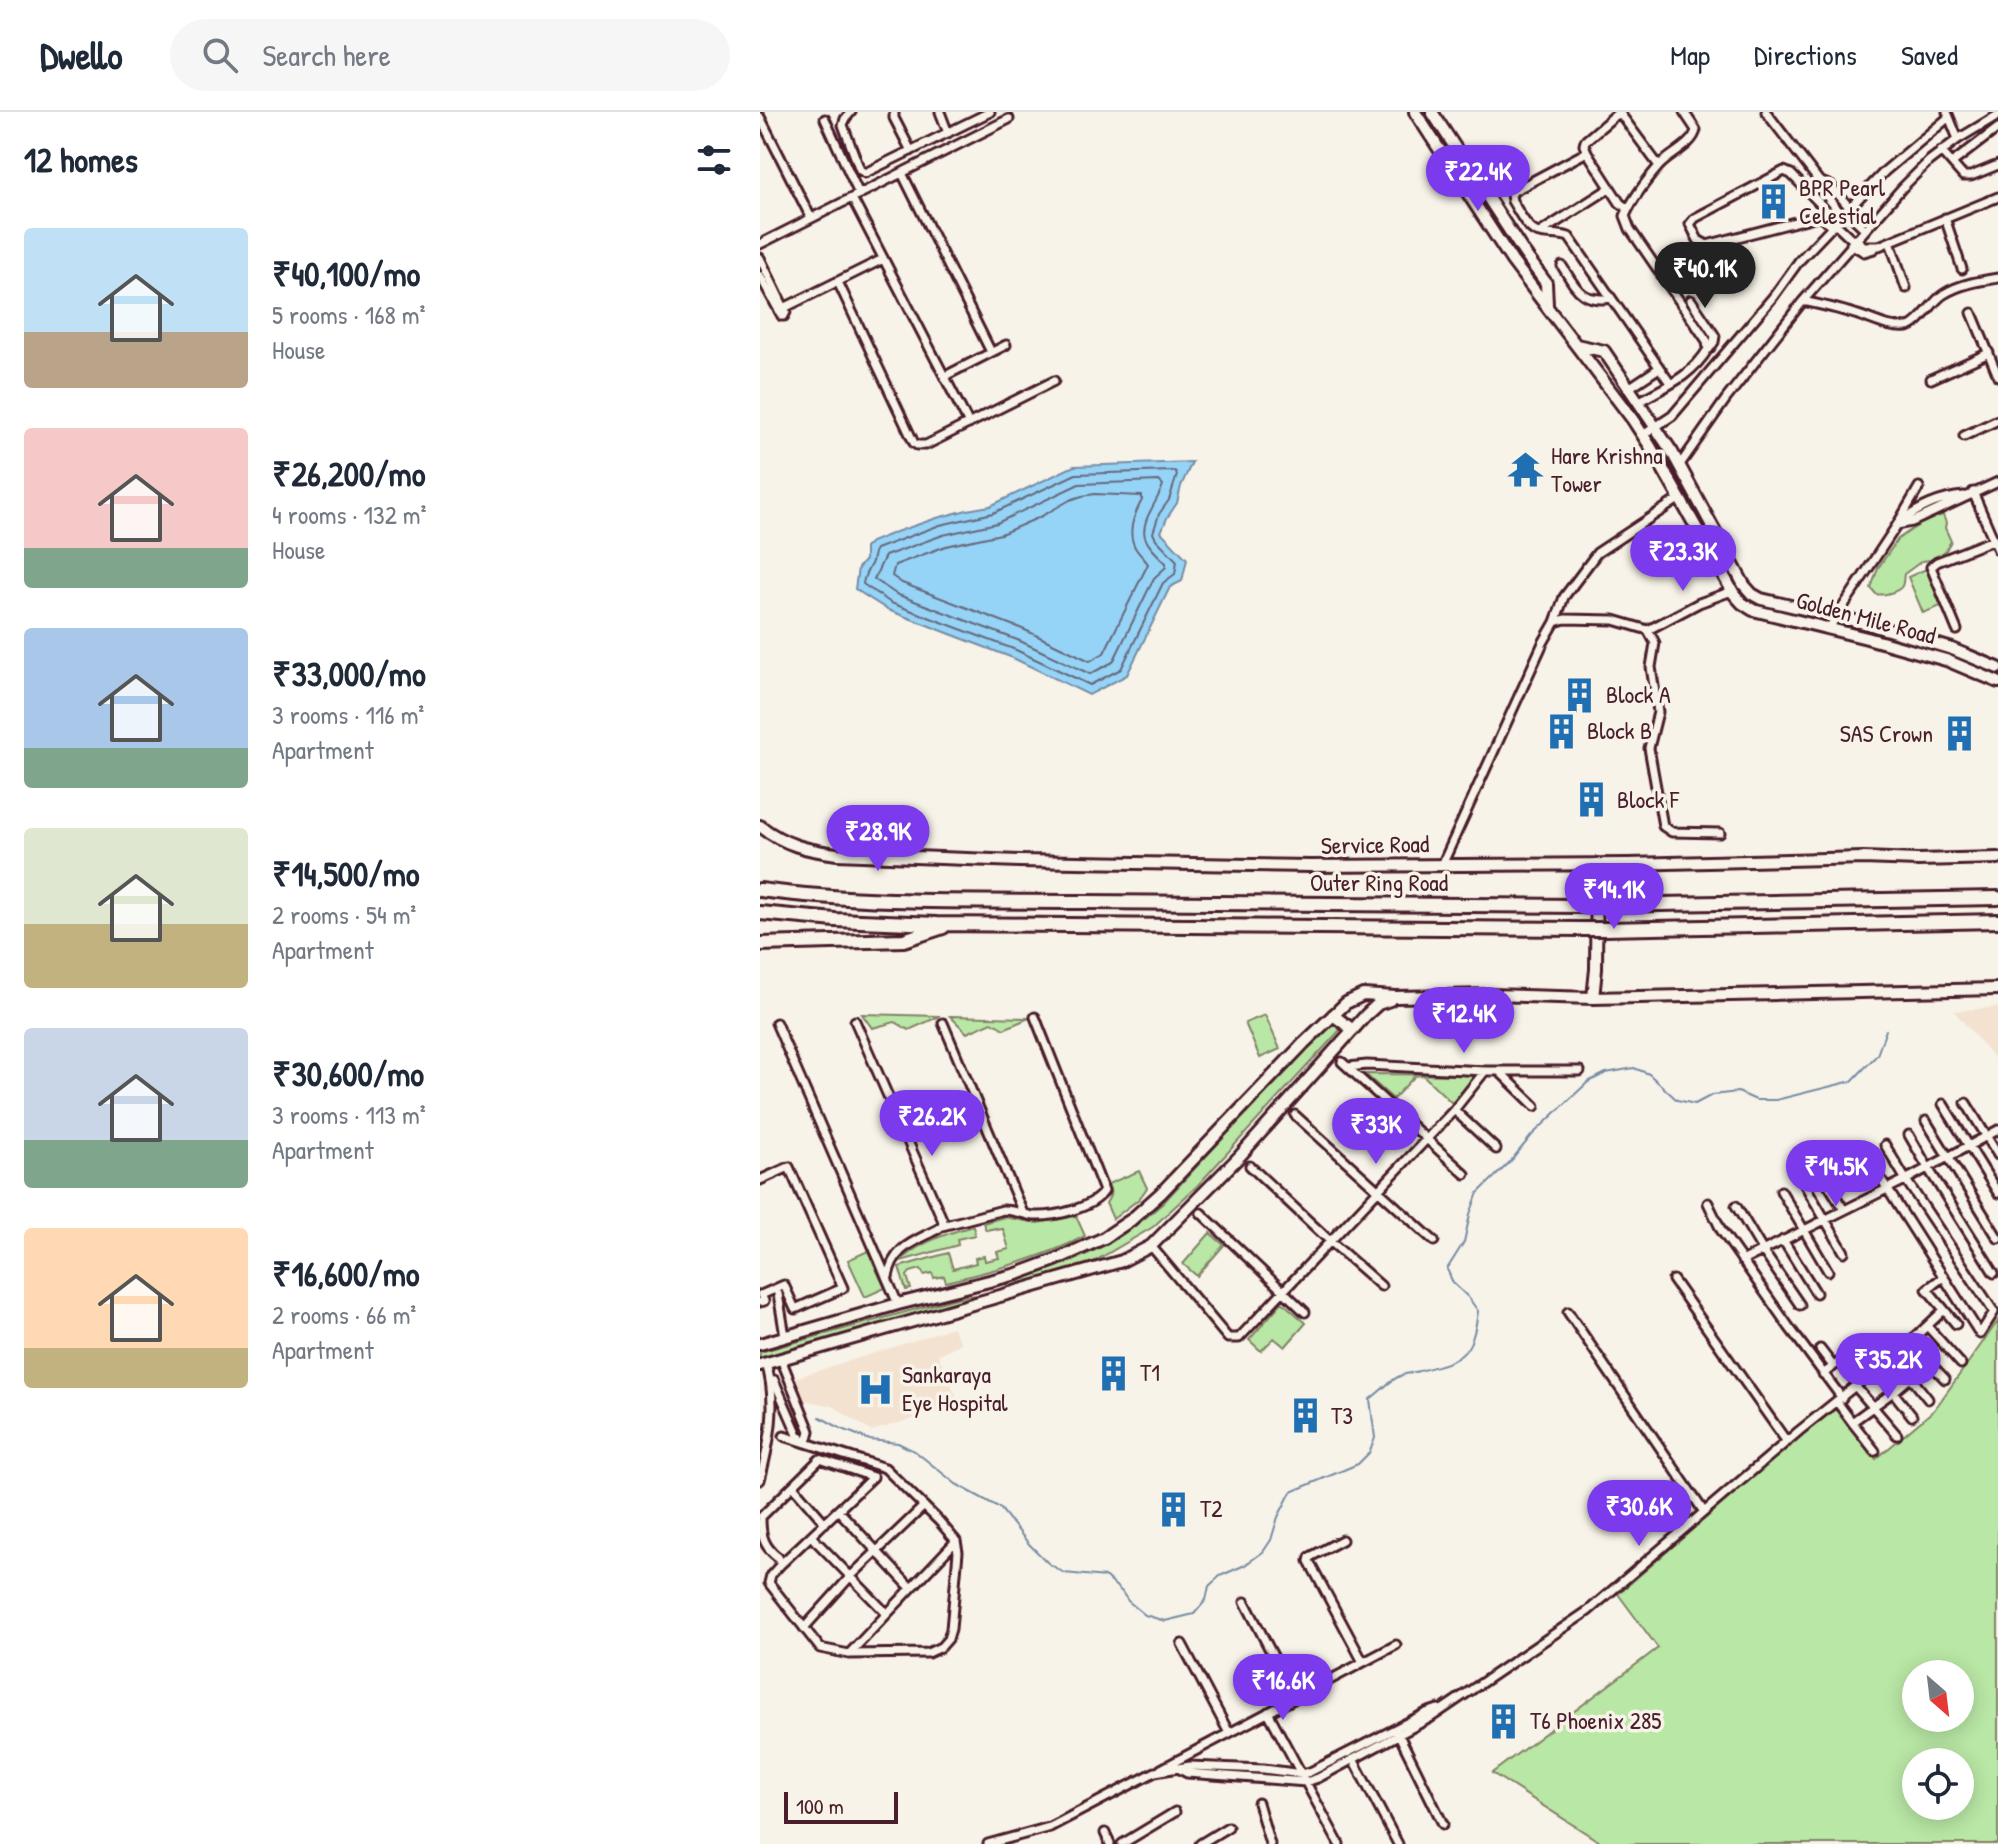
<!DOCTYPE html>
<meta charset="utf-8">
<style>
body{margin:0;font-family:"Patrick Hand",sans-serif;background:#f6f6f7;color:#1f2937;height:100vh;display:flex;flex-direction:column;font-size:30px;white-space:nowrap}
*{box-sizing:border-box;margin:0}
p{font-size:26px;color:#747a83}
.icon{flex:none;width:44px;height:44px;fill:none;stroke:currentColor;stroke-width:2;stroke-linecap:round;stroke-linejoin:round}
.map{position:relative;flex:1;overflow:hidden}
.panel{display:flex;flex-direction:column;background:#fff;width:760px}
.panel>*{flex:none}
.needle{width:52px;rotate:152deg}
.fabs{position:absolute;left:1142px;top:1548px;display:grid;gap:16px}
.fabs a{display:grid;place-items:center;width:72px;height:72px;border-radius:50%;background:#fff;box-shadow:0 4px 20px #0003;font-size:40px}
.scale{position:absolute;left:24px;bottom:20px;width:114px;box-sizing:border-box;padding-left:8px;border:4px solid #4a1f2b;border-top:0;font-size:22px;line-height:28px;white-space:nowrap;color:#4a1f2b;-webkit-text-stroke:6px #f7f3e8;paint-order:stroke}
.price{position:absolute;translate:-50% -68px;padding:0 18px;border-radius:28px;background:#7c3aed;color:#fff;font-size:26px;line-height:52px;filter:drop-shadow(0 2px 4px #0008)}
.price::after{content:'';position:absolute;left:50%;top:48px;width:24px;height:18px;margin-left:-12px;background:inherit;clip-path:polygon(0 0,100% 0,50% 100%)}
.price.on{background:#222;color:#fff}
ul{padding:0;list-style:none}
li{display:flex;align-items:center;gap:24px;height:200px;padding:0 24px}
li span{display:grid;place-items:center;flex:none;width:224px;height:160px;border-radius:8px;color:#555}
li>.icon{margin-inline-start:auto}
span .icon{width:96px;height:96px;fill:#fffc;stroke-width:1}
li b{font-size:34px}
h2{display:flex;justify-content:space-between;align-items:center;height:96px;padding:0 24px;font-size:34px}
header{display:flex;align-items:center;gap:48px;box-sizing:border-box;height:112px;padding:0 40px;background:#fff;border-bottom:2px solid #e0e1e3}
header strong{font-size:38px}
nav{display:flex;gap:44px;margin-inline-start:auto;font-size:28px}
.search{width:560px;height:72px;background:#f6f6f7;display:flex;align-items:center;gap:20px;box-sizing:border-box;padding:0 28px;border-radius:44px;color:#747a83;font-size:30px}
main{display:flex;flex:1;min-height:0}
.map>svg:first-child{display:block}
.built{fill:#f3e2d0}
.green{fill:#b9e7a5;stroke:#828368;stroke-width:2;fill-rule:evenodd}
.water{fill:#95d4f6;stroke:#778ca5;stroke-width:2}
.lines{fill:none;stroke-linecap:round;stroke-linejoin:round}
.shore{stroke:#68677c;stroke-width:2}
.stream{stroke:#778ca5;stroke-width:2}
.street-casing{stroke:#4a1f2b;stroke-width:13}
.secondary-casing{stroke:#4a1f2b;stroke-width:16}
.highway-casing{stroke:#4a1f2b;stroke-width:18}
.street{stroke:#f7f3e8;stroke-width:7}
.secondary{stroke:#f7f3e8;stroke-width:10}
.highway{stroke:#f7f3e8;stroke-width:12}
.highway-bridge-casing{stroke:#4a1f2b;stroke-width:18;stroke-linecap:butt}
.highway-bridge{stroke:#f7f3e8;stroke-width:12}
.labels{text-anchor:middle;stroke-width:7;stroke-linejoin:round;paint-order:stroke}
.poi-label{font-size:24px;fill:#4a1f2b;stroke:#f7f3e8;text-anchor:start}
.street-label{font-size:24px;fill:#4a1f2b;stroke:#f7f3e8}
</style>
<header>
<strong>Dwello</strong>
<div class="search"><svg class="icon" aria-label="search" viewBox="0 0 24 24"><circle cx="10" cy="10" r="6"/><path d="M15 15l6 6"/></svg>Search here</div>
<nav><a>Map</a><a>Directions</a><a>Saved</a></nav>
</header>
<main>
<section class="panel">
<h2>12 homes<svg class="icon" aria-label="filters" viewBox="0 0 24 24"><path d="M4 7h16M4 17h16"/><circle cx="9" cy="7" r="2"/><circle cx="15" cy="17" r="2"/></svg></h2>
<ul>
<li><span style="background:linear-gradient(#bfe0f5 65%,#b9a48a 0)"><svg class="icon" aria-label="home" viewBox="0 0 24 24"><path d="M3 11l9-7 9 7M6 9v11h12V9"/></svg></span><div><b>₹40,100/mo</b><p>5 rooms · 168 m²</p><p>House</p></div></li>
<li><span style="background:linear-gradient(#f6c9c9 75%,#7fa58c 0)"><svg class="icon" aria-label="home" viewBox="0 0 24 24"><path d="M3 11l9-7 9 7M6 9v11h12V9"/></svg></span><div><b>₹26,200/mo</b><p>4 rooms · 132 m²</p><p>House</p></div></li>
<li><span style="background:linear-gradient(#a9c7e8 75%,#7fa58c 0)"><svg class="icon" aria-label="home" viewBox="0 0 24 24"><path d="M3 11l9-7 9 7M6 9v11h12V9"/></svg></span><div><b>₹33,000/mo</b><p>3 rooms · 116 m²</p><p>Apartment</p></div></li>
<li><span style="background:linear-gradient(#dfe7d0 60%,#c2b280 0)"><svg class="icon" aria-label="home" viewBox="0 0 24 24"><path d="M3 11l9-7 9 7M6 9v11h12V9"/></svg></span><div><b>₹14,500/mo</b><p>2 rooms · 54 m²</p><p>Apartment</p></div></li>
<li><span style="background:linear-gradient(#c9d6e8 70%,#7fa58c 0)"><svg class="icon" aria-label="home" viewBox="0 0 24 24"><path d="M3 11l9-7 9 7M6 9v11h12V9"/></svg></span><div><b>₹30,600/mo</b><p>3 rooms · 113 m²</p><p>Apartment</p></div></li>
<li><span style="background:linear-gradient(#ffd9b3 75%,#c2b280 0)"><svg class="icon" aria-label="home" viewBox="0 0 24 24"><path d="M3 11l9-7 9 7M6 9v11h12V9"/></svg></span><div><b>₹16,600/mo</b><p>2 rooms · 66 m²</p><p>Apartment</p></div></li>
</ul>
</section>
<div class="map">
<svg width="1238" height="1732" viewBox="0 0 1238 1732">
<rect width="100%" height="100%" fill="#f7f3e8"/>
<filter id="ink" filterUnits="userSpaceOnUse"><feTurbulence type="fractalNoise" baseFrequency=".0125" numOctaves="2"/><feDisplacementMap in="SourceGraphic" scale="16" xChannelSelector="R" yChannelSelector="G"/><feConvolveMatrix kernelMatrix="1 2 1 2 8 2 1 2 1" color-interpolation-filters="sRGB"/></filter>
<g filter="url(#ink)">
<path class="built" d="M1238 895V951L1194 899Z
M192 1215 201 1231 178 1243 200 1293 111 1319 73 1294 43 1288 35 1266 159 1227Z"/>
<path class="green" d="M1183 403 1186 411 1185 416 1191 429 1184 442 1171 448 1162 449 1144 462C1143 466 1144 470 1142 474 1138 480 1123 484 1116 482L1111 476 1118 456 1138 427 1167 407Z
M1166 457 1181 494 1163 501 1148 465Z
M102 902 180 904 149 918 135 910 112 916Z
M505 903 520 937 500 946 485 911Z
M190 904 269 906 244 917 232 910 207 921Z
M575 909 579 912 581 917 437 1074 393 1115 328 1153 244 1181 245 1177 249 1171C309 1153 356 1134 403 1091L570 910Z
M605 962 716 963 692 991 663 963 655 964 633 987Z
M379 1059 387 1076 379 1087 353 1107 346 1091C351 1084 352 1080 348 1072Z
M316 1104 325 1124C282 1147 233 1158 186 1170L184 1164 174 1166 172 1161 164 1163 161 1157 150 1160 147 1164 151 1177 146 1178 139 1155 188 1141 193 1157 216 1151 215 1146 224 1144 225 1149 239 1146 237 1140 249 1137 243 1117 237 1118 236 1116 226 1118 223 1111 244 1105 277 1111Z
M213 1114 215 1123 197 1127 198 1133 141 1149C156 1131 191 1120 213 1114Z
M450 1121 464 1133 437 1164 423 1152Z
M108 1139 125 1176 105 1185 88 1148Z
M217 1183 220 1184 221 1187 0 1248V1240L200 1185Z
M522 1190 546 1211 525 1235 514 1226 501 1239 489 1228Z
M1238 1209V1732H843L732 1661 898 1536 858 1482 1037 1327 1077 1296 1116 1347 1174 1298ZM1200 1562V1606H1156V1562ZM1200 1650V1694H1156V1650Z"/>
<path class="water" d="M432 350 421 374 417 391 407 406 401 420 427 447 422 469 410 475 367 563 329 583 253 546 128 498 95 477 98 456 105 448V436L111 430 136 420 177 406 207 398 230 394 314 354Z"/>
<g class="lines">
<path class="shore" d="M413 359 416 360 417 363 409 388 399 402 393 421 396 427 417 449 415 462 403 471 361 557 330 573 256 538 131 491 103 472C104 463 107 460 111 452 114 447 112 442 116 437L180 413 233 401 316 362Z
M399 369 403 373C400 382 396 388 392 396 376 424 386 431 406 451V455L394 466 353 550 330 562 260 529 136 482 114 467 125 444 183 423 237 411 319 372Z
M335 382 382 384V388C374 403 366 421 376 437 380 443 385 447 388 452L344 541 330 549 265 518 142 471 132 464 135 453 186 434 241 422 280 405 310 388 322 384Z"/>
<path class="stream" d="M60 1305 80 1316 110 1328 138 1331 156 1340 196 1372 240 1396 269 1432 288 1451 304 1461 346 1465 362 1480 368 1489 385 1503 405 1509 434 1502 446 1488 449 1474 460 1464 485 1453 503 1440 511 1428 518 1405 531 1380 598 1352 609 1341 615 1326 610 1287C620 1280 630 1268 640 1264 646 1261 653 1261 659 1259 701 1248 712 1246 718 1199L708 1185 693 1171 687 1157 704 1130 710 1102 718 1081 750 1050 772 1023 828 970 846 961 874 956 889 962 917 988 935 992 952 983 978 980 996 988H1016L1092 969 1117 943 1126 918"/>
<defs>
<path id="street" d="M91 0 85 7 83 13 100 58 105 61 230 0
M134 0V6L151 39
M180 0 188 21
M1006 0 1059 69 1064 81 1082 103
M1187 0 1198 27
M0 5 51 106
M65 7 99 82
M1181 39 1203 64H1211L1238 53
M827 40 754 79 751 83 752 89C758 98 766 116 776 120 786 124 798 121 809 125L910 271
M1192 51 1238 16
M142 61 231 240
M1059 69 1071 74 1089 95
M92 86 209 312
M868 97 860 91 827 40 824 33 825 29 859 0 899 54
M1086 99 1105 117
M1185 106 1202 157
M1075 111 1094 129
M1072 114 1061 104H1058L947 133 938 128 930 112 935 106 1024 59 1031 62 1077 109
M781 120 850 76
M1095 127 1104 134H1119L1238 85
M1130 130 1146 176
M0 132 249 7
M1091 132 1104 140 1114 137
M0 146 26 200 24 204H22
M802 154C816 176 821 191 851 186
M0 164 22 204
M78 170 154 331 157 333H166L294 269
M931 188 955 224 954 230 949 237
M1043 189C1061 193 1080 197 1098 203 1114 208 1130 217 1147 215 1159 214 1172 189 1184 182 1200 172 1219 169 1238 166
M24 196 123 147
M1212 201 1238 264
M185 264 246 233
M1171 267 1229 241
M869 276 899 256
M878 290C906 274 931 265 948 237L947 229 870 117 865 104C873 86 886 69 899 54 910 42 933 33 936 18L924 0
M883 323 912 304 1013 185 1039 149 1099 86 1125 59 1189 5
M1204 324 1238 308
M919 354 966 287 1043 189 1142 76 1169 49 1198 27 1238 3
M1213 380 1238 438
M1142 409C1160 395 1182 386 1204 384
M1137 413 1152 410 1238 370
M795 510 805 507 854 508 888 518 939 491 972 479
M1069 516 1137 413 1159 375
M888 518 895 531 891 555 898 600 889 636 903 714 912 720 960 721
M1197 518 1171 455 1177 450 1233 428
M682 753 783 531 795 510 804 485 837 441 920 386
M95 909 183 1109 182 1114 178 1117C154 1130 133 1135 128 1165
M16 911 138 1192
M183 911 263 1101
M582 950 705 1062
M588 955 607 953 725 959H820
M740 960 775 994
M1206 991 1238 1043
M1183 992 1238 1081
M694 998 736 1037
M535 1003 674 1129
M1166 1009 1238 1126
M1149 1023 1168 1056 1234 1161
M1109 1048 1220 1222 1234 1200 1146 1068 1125 1033
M1055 1051 1084 1098
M490 1054 570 1129 621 1174
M0 1068 29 1055 83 1176 35 1197 24 1173 1 1183 4 1189 0 1190
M1042 1068 1084 1140
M1021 1079 1068 1159
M948 1091 961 1118 1029 1215 1082 1286
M976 1094 1003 1139 1040 1193
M441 1101 545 1200
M182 1114 243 1098C254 1098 264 1103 274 1104 295 1105 333 1096 344 1079L275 905
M1023 1128 1056 1181
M391 1134 468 1226H479L694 998 725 959
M982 1149 1151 1065 1238 1018
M1183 1165 1167 1177 1196 1212
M913 1168 1027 1330
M17 1176 25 1224
M808 1200 944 1400
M1167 1214 1201 1252
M1150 1230 1185 1267
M1060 1237 1073 1254
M1133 1243 1168 1287
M21 1247 50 1319 47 1330
M1080 1250 1097 1271
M1063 1262 1098 1236 1152 1304
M14 1268 38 1323 44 1328
M1095 1274 1137 1323
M1077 1290 1092 1310 1132 1281 1169 1250
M1092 1310 1115 1339
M0 1368C10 1329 18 1291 6 1251
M33 1374 65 1411
M78 1398 151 1476
M51 1424 127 1502
M582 1428 550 1445 549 1449 603 1550
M21 1452 113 1365 60 1347 1 1405C1 1419 2 1430 12 1440 21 1449 16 1440 21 1452L11 1463 9 1471 60 1536 89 1542 168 1541 181 1535 188 1527 191 1517 198 1440 196 1429 179 1409 125 1356 24 1324
M485 1490 535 1586
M44 1516 90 1465 164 1394
M422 1532 469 1621
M89 1542 196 1429
M508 1600 579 1732
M637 1619 683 1712
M593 1647 638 1732
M418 1656 427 1661 546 1670 558 1666 670 1606 828 1499 1039 1319 1150 1230 1184 1198
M401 1657 636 1533
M498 1691 510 1732
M345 1721 350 1732
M228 1732 290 1715 395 1660 430 1654 504 1657 542 1662 550 1660 666 1601 678 1597
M362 1732 415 1700
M440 1732 468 1715"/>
<path id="secondary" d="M655 0 752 149 816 233
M672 0 764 141 786 171 787 193
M1238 556 1192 537 1108 512 1001 487 992 482 984 473 912 340 844 239 816 233 873 308 890 334 974 482 982 491 993 498 1107 526 1186 548 1238 570
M0 714C25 733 46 738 77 742L259 749 551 754 869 752 1103 746 1158 748 1238 746
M833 886 836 857 837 752
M573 903 593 918
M0 1232 138 1192 257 1162 295 1148 344 1126 371 1108 401 1081 544 931 586 891 603 883 636 885 730 883 833 886 1238 877
M0 1253 362 1149 391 1134 479 1045 606 903 618 892 630 888"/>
<path id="highway" d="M0 778C108 792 218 789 326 790 491 792 656 794 822 794
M844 793 1238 786
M0 801 75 808 177 812 822 817
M844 817 1238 809
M0 832 144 828 183 815"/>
</defs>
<use href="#street" class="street-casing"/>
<use href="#secondary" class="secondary-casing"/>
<use href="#highway" class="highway-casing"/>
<use href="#street" class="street"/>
<use href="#secondary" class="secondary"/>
<use href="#highway" class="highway"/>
<defs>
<path id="highway-bridge" d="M822 794 844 793
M822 817H844"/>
</defs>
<use href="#highway-bridge" class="highway-bridge-casing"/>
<use href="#highway-bridge" class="highway-bridge"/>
</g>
</g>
<defs>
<symbol id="building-bare" viewBox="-9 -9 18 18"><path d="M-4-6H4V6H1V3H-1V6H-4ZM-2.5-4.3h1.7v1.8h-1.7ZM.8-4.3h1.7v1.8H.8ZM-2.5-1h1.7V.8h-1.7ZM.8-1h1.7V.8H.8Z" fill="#1f6fb2" stroke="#f7f3e8" stroke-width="2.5" paint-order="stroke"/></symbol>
<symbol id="temple-bare" viewBox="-9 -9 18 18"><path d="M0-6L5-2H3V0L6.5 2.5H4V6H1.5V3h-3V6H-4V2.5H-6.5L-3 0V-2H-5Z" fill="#1f6fb2" stroke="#f7f3e8" stroke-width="2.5" paint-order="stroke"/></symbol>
<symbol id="hospital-bare" viewBox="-9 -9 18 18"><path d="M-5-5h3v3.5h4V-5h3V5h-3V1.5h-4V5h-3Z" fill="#1f6fb2" stroke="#f7f3e8" stroke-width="2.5" paint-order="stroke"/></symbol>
</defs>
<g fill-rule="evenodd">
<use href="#building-bare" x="988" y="64" width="51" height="51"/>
<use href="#temple-bare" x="740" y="332" width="51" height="51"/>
<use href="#building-bare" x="794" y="558" width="51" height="51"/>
<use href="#building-bare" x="776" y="594" width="51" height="51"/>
<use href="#building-bare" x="1174" y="596" width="51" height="51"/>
<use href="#building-bare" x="806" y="662" width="51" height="51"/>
<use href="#building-bare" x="328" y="1236" width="51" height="51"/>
<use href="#hospital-bare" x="90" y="1252" width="51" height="51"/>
<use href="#building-bare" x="520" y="1278" width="51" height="51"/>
<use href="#building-bare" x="388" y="1372" width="51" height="51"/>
<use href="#building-bare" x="718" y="1584" width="51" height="51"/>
</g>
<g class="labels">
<g class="poi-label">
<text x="1039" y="84">BPR Pearl<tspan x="1039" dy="28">Celestial</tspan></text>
<text x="791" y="352">Hare Krishna<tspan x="791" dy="28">Tower</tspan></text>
<text x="846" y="591">Block A</text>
<text x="827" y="627">Block B</text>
<text x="1173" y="630" text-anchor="end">SAS Crown</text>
<text x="857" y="696">Block F</text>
<text x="380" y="1269">T1</text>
<text x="142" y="1271">Sankaraya<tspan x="142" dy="28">Eye Hospital</tspan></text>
<text x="571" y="1312">T3</text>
<text x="440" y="1405">T2</text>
<text x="770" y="1617">T6 Phoenix 285</text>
</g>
<g class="street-label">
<text transform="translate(1106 506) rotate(15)" y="8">Golden Mile Road</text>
<text transform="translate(615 733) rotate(-1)" y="8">Service Road</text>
<text x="619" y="779">Outer Ring Road</text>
</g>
</g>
</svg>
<div class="fabs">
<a><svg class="needle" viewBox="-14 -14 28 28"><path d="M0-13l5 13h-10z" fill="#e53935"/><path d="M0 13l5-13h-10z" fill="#747a83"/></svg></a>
<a><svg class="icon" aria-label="locate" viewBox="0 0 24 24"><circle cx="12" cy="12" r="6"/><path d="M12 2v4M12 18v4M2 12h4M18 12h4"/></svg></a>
</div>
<div class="scale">100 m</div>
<b class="price" style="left:718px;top:101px">₹22.4K</b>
<b class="price on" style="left:945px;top:198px">₹40.1K</b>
<b class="price" style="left:923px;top:481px">₹23.3K</b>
<b class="price" style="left:118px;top:761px">₹28.9K</b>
<b class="price" style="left:854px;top:819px">₹14.1K</b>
<b class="price" style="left:704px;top:943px">₹12.4K</b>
<b class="price" style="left:172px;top:1046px">₹26.2K</b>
<b class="price" style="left:616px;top:1054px">₹33K</b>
<b class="price" style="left:1076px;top:1096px">₹14.5K</b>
<b class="price" style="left:1128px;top:1289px">₹35.2K</b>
<b class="price" style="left:879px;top:1436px">₹30.6K</b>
<b class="price" style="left:523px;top:1610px">₹16.6K</b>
</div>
</main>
